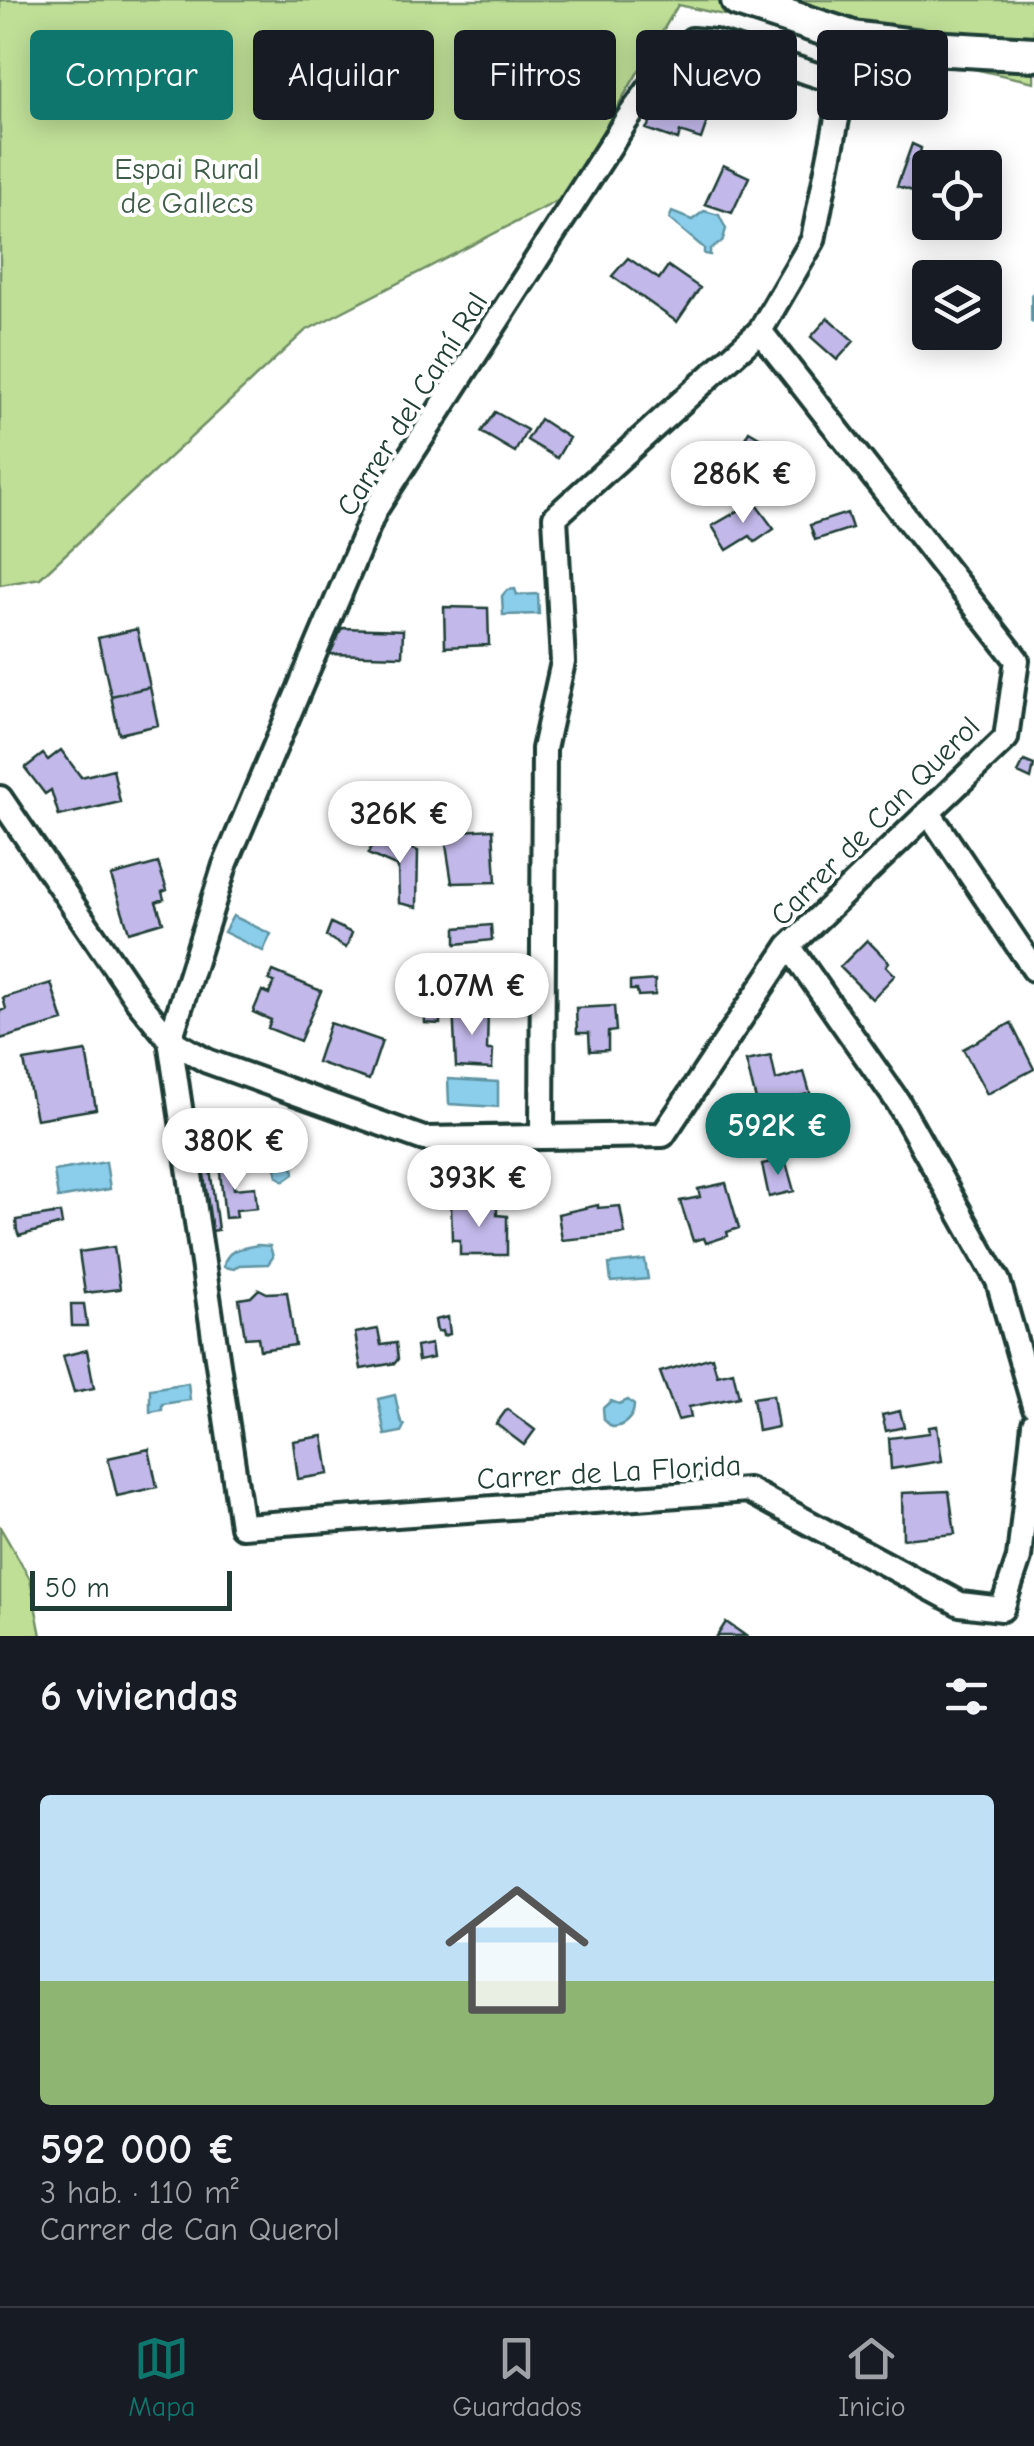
<!DOCTYPE html>
<html lang="es">
<meta charset="utf-8">
<style>
body{margin:0;font-family:"Comic Neue",sans-serif;background:#242831;color:#f1f3f6;height:100vh;display:flex;flex-direction:column;font-size:38px;white-space:nowrap}
*{box-sizing:border-box;margin:0}
p{font-size:32px;color:#9ea1a6}
.icon{flex:none;width:55px;height:55px;fill:none;stroke:currentColor;stroke-width:2;stroke-linecap:round;stroke-linejoin:round}
.map{position:relative;height:1636px;overflow:hidden}
.side{display:flex;flex-direction:column;background:#171b24;flex:1}
.side>*{flex:none}
.guide{position:absolute;left:30px;top:30px;width:975px;height:90px;display:flex;gap:20px}
.buttons{position:absolute;left:912px;top:150px;display:grid;gap:20px}
.buttons a{display:grid;place-items:center;width:90px;height:90px;border-radius:10px;background:#171b24;box-shadow:0 5px 25px #0003;font-size:50px}
.scale{position:absolute;left:30px;bottom:25px;width:202px;box-sizing:border-box;padding-left:10px;border:5px solid #1f3d34;border-top:0;font-size:28px;line-height:35px;white-space:nowrap;color:#1f3d34;-webkit-text-stroke:8px #fff;paint-order:stroke}
.price{position:absolute;translate:-50% -85px;padding:0 22px;border-radius:35px;background:#fff;color:#222;font-size:32px;line-height:65px;filter:drop-shadow(0 2px 5px #0008)}
.price::after{content:'';position:absolute;left:50%;top:60px;width:30px;height:22px;margin-left:-15px;background:inherit;clip-path:polygon(0 0,100% 0,50% 100%)}
.price.selected{background:#0f766e;color:#fff}
ul{padding:0;list-style:none}
li{display:grid;align-content:center;gap:20px;height:530px;padding:0 40px}
li span{display:grid;place-items:center;height:310px;border-radius:10px;color:#555}
li>.icon{margin-inline-start:auto}
span .icon{width:180px;height:180px;fill:#fffc;stroke-width:1}
li b{font-size:42px}
h2{display:flex;justify-content:space-between;align-items:center;height:120px;padding:0 40px;font-size:42px}
.tag{padding:0 35px;border-radius:10px;background:#171b24;box-shadow:0 5px 25px #0003;font-size:35px;line-height:90px}
.tag.selected{background:#0f766e;color:#fff}
.tabs{display:flex;justify-content:space-around;align-items:center;height:140px;border-top:2px solid #363941;background:#171b24;font-size:28px;color:#9ea1a6}
.tabs a{display:grid;justify-items:center;gap:5px}
.tabs .selected{color:#0f766e}
.map>svg:first-child{display:block}
.green{fill:#bfdf97;stroke:#6f8e66;stroke-width:2.5}
.water{fill:#8aceeb;stroke:#5f94a2;stroke-width:2.5}
.lines{fill:none;stroke-linecap:round;stroke-linejoin:round}
.stream{stroke:#5f94a2;stroke-width:8}
.building{fill:#c2b8e9;stroke:#1f3d34;stroke-width:2.5}
.minor-casing{stroke:#1f3d34;stroke-width:30}
.secondary-casing{stroke:#1f3d34;stroke-width:40}
.minor{stroke:#fff;stroke-width:22}
.secondary{stroke:#fff;stroke-width:32}
.labels{text-anchor:middle;stroke-width:8;stroke-linejoin:round;paint-order:stroke}
.park-label{font-size:30px;fill:#3f5d48;stroke:#fff}
.street-label{font-size:30px;fill:#1f3d34;stroke:#fff}
</style>
<div class="map">
<svg width="1034" height="1636" viewBox="0 0 1034 1636">
<rect width="100%" height="100%" fill="#fff"/>
<filter id="ink" filterUnits="userSpaceOnUse"><feTurbulence type="fractalNoise" baseFrequency=".01" numOctaves="2"/><feDisplacementMap in="SourceGraphic" scale="20" xChannelSelector="R" yChannelSelector="G"/><feConvolveMatrix kernelMatrix="1 2 1 2 8 2 1 2 1" color-interpolation-filters="sRGB"/></filter>
<g filter="url(#ink)">
<path class="green" d="M0 0H1034V82L678 5 563 198 305 331 40 578 0 585Z
M0 1527 30 1579 41 1636H0Z"/>
<path class="water" d="M704 211 719 215 726 229 722 242 710 249V255L704 254V248L669 219 672 212 692 220Z
M515 589 517 595 538 594 539 614 503 615 502 596 507 590Z
M233 916 271 934 263 951 224 932Z
M448 1079 498 1082V1107L449 1104Z
M290 1141 294 1174 284 1181 277 1176 273 1142Z
M106 1162 110 1189 58 1198 54 1171Z
M258 1245 270 1246 273 1257 268 1264 239 1265 234 1269 224 1267C225 1248 244 1248 258 1245Z
M645 1260 648 1279 611 1282 609 1264Z
M188 1383 190 1400 162 1404V1410L150 1412V1389Z
M395 1395 400 1419 404 1426 401 1432 385 1435 378 1399Z
M628 1400 634 1405C634 1417 624 1427 612 1427L604 1420 603 1408 611 1401 619 1404Z"/>
<g class="lines">
<path class="stream" d="M1034 296V320"/>
</g>
<path class="building" d="M660 107 688 116 691 107 710 113 701 139 680 132 678 140 646 129Z
M912 144 921 148 920 153 934 158 921 194 897 186Z
M723 165 749 177 732 213 705 204Z
M628 258 659 279 668 266 700 288 677 322 612 276Z
M828 318 854 341 837 360 811 337Z
M495 412 527 430 515 452 481 432Z
M540 419 569 438 557 458 527 440Z
M749 431 785 452 772 476 759 469 755 477 741 470 745 462 735 457Z
M754 502 774 529 755 542 750 536 727 550 712 526Z
M847 513 852 528 815 540 810 525Z
M444 607 488 608 489 645 445 647Z
M342 628 403 630 402 656 330 654Z
M137 629 150 687 111 696 98 638Z
M150 687 158 725 119 734 111 696Z
M61 750 81 777 113 769 120 802 59 816 51 790 45 794 25 768 43 754 48 760Z
M1024 761 1034 765 1031 779 1018 773Z
M493 829 496 882 452 883 444 832Z
M377 834 418 851 417 907 399 903 398 867 368 854Z
M158 863 167 890 162 892 164 899 156 902 163 922 129 932 111 876Z
M331 923 352 933 346 948 326 936Z
M491 925 492 940 456 944V928Z
M867 940 889 962 886 966 895 975 872 999 840 967Z
M273 971 321 991 300 1041 268 1028 271 1020 253 1012 262 991 269 994 274 982 269 980Z
M655 980V995L638 996 637 990H630V982Z
M51 983 63 1021 0 1039V1011L6 1009 3 998Z
M424 983 441 984 440 1024 425 1023Z
M614 1006 616 1031 608 1032V1050L590 1051 589 1033H577L576 1008Z
M453 1007 488 1009 487 1050H493L492 1069 456 1067Z
M330 1023 382 1041 369 1080 317 1062Z
M1011 1023 1034 1069 987 1094 963 1049Z
M86 1051 96 1109 36 1119 24 1061Z
M771 1056 776 1080 804 1072 810 1093 797 1097 805 1127 765 1135 746 1061Z
M785 1159 794 1191 769 1197 762 1164Z
M202 1160H209L218 1230 211 1231Z
M231 1161 234 1189 255 1187 257 1208 236 1210 237 1217 225 1218 219 1163Z
M726 1183 739 1228 727 1232 728 1236 706 1243 704 1238 693 1241 680 1201 700 1197 698 1189Z
M451 1205H497V1215L507 1216V1255H460V1240H452Z
M598 1205V1208L620 1206 625 1234 562 1240 558 1214Z
M60 1213 62 1224 19 1236 17 1231 16 1220Z
M114 1247 120 1289 85 1293 79 1252Z
M259 1289 267 1293 287 1292 295 1345 260 1350 258 1337 245 1338 239 1299 251 1297Z
M71 1304H84L87 1326H72Z
M448 1317 450 1334 443 1336 442 1331 437 1332 435 1320Z
M378 1329 381 1345 396 1343 398 1359 395 1363 361 1369 355 1333Z
M431 1344 433 1358 418 1361 416 1347Z
M87 1350 94 1388 74 1392 63 1356Z
M712 1357 717 1375 733 1371 739 1397 689 1407 691 1417 678 1420 660 1372Z
M773 1395 778 1427 758 1431 753 1398Z
M507 1409 535 1430 524 1445 496 1424Z
M900 1411 904 1427 886 1431 882 1415Z
M937 1426 942 1461 891 1469 889 1438 930 1433 929 1427Z
M323 1436 329 1474 298 1479 293 1441Z
M149 1449 157 1487 117 1496 108 1458Z
M949 1491 955 1534 903 1539 902 1493Z
M726 1622 746 1636H717Z"/>
<g class="lines">
<defs>
<path id="minor" d="M0 798 138 1001 170 1040 242 1526 748 1490 960 1604 1002 1609 1019 1558 1034 1424
M929 813 1034 969
M789 946 898 1102 998 1281 1034 1406
M170 1040 207 1061 424 1139 663 1135 789 946 1006 738 1017 660 760 331
M170 1040 225 865 375 510 626 121 670 60 692 40 714 42 844 84
M542 1137 544 749 563 662 555 517 760 331 813 240 853 38"/>
<path id="secondary" d="M738 0 853 38 931 48 1034 54"/>
</defs>
<use href="#minor" class="minor-casing"/>
<use href="#secondary" class="secondary-casing"/>
<use href="#minor" class="minor"/>
<use href="#secondary" class="secondary"/>
</g>
</g>
<g class="labels">
<g class="park-label">
<text x="187" y="179">Espai Rural<tspan x="187" dy="34">de Gallecs</tspan></text>
</g>
<g class="street-label">
<text transform="translate(412 404) rotate(-58)" y="10">Carrer del Camí Ral</text>
<text transform="translate(875 821) rotate(-45)" y="10">Carrer de Can Querol</text>
<text transform="translate(609 1472) rotate(-3)" y="10">Carrer de La Florida</text>
</g>
</g>
</svg>
<div class="buttons">
<a><svg class="icon" aria-label="locate" viewBox="0 0 24 24"><circle cx="12" cy="12" r="6"/><path d="M12 2v4M12 18v4M2 12h4M18 12h4"/></svg></a>
<a><svg class="icon" aria-label="layers" viewBox="0 0 24 24"><path d="M12 4l9 5-9 5-9-5zM3 14l9 5 9-5"/></svg></a>
</div>
<div class="scale">50 m</div>
<b class="price" style="left:743px;top:526px">286K €</b>
<b class="price" style="left:400px;top:866px">326K €</b>
<b class="price" style="left:472px;top:1038px">1.07M €</b>
<b class="price selected" style="left:778px;top:1178px">592K €</b>
<b class="price" style="left:235px;top:1193px">380K €</b>
<b class="price" style="left:479px;top:1230px">393K €</b>
<div class="guide">
<a class="tag selected">Comprar</a>
<a class="tag">Alquilar</a>
<a class="tag">Filtros</a>
<a class="tag">Nuevo</a>
<a class="tag">Piso</a>
</div>
</div>
<section class="side">
<h2>6 viviendas<svg class="icon" aria-label="filters" viewBox="0 0 24 24"><path d="M4 7h16M4 17h16"/><circle cx="9" cy="7" r="2"/><circle cx="15" cy="17" r="2"/></svg></h2>
<ul>
<li><span style="background:linear-gradient(#bfe0f5 60%,#8fb573 0)"><svg class="icon" aria-label="home" viewBox="0 0 24 24"><path d="M3 11l9-7 9 7M6 9v11h12V9"/></svg></span><div><b>592 000 €</b><p>3 hab. · 110 m²</p><p>Carrer de Can Querol</p></div></li>
</ul>
</section>
<nav class="tabs">
<a class="selected"><svg class="icon" aria-label="map" viewBox="0 0 24 24"><path d="M3 6l6-2 6 2 6-2v14l-6 2-6-2-6 2zM9 4v14M15 6v14"/></svg>Mapa</a>
<a><svg class="icon" aria-label="saved" viewBox="0 0 24 24"><path d="M7 4h10v16l-5-4-5 4z"/></svg>Guardados</a>
<a><svg class="icon" aria-label="home" viewBox="0 0 24 24"><path d="M3 11l9-7 9 7M6 9v11h12V9"/></svg>Inicio</a>
</nav>
